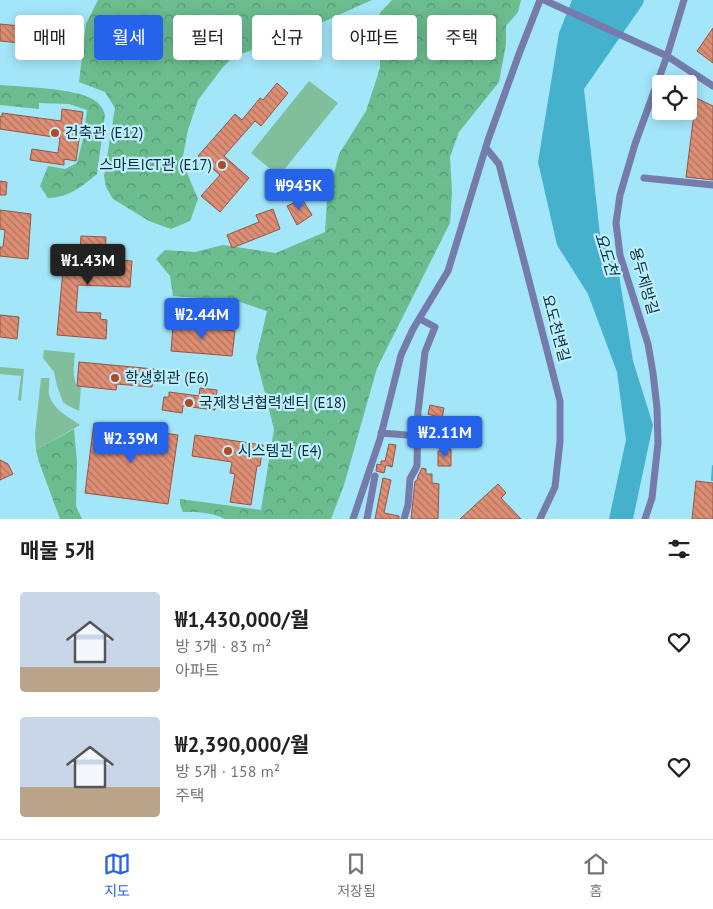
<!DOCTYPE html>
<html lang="ko">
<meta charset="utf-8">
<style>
body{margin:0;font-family:"PT Sans","Noto Sans KR",sans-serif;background:#f2f2f2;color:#202124;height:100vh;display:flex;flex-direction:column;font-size:19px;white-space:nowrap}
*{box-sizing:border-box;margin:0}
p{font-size:16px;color:#757577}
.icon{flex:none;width:28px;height:28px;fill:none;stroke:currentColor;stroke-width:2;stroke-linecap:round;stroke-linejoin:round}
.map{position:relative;height:519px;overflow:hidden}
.side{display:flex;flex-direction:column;background:#fff;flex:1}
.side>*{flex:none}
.banner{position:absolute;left:15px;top:15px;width:684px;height:45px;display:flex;gap:10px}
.tools{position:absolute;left:652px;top:75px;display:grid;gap:10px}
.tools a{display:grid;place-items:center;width:45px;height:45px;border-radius:5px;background:#fff;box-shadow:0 2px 12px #0003;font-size:25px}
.price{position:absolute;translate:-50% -42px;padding:0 11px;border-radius:5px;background:#2563eb;color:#fff;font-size:16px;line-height:32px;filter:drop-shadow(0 1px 2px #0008)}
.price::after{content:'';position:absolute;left:50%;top:30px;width:15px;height:11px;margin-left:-8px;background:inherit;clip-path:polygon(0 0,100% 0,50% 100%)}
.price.current{background:#222;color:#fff}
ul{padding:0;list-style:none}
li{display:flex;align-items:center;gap:15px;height:125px;padding:0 20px}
li span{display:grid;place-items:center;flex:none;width:140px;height:100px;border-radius:5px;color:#555}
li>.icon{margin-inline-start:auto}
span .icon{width:60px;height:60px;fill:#fffc;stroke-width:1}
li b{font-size:21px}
h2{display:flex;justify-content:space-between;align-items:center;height:60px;padding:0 20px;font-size:21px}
.tag{padding:0 18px;border-radius:5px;background:#fff;box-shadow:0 2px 12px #0003;font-size:18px;line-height:45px}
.tag.current{background:#2563eb;color:#fff}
.tabs{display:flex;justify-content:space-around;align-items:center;height:70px;border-top:1px solid #e0e0e0;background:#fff;font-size:14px;color:#757577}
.tabs a{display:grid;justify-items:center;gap:2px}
.tabs .current{color:#2563eb}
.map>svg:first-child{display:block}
.forest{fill:url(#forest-crowns)}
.park{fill:#81be9b}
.water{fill:#46b1cd}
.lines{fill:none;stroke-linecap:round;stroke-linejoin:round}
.stream{stroke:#46b1cd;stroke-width:2}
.building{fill:url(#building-back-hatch);stroke:#955642}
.minor{stroke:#757bab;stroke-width:7}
.poi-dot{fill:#b14926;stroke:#bfeffe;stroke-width:2}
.labels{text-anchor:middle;stroke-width:4.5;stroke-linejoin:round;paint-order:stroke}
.poi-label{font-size:15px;fill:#072e38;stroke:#bfeffe;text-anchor:start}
.street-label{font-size:15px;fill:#072e38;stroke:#bfeffe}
.water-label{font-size:16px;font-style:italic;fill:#00333e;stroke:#bfeffe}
</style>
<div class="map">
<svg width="713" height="519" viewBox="0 0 713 519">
<defs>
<pattern id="forest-crowns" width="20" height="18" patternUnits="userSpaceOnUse" patternTransform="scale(1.25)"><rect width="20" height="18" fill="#6bbc8f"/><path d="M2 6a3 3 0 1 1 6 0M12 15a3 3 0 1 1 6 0" fill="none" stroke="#569976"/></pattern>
<pattern id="building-back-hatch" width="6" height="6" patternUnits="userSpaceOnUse" patternTransform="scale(1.25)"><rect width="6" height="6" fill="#dd8e74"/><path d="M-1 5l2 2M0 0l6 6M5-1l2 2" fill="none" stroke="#b17460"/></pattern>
</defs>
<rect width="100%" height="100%" fill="#a3e5f9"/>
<path class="forest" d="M98 0H372L301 32 233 57 223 67 198 100 188 130 182 161 198 199 190 221 171 229 149 221 113 199 106 187 104 176 115 108 105 92 79 82 86 24Z
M392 0H521L518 12 506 26V44L499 82 459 132 450 157 452 192 450 223 377 368 344 485 331 519H225C212 512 197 512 183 512L180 505V499L261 510 274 429 256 358 267 311 237 301 173 296 170 276 156 259 165 250 195 252 223 245 276 253 325 232 327 201 339 154 366 111 380 68V55L375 35V24L380 13Z
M0 85C22 87 76 88 94 100 100 104 103 108 105 115L97 174C81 187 70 197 48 198L40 186 48 166 65 169 77 163 83 139 87 110 69 104 39 103V109L0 105Z
M74 429 77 462 76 506 82 519H60L39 462 36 450Z"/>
<path class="park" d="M309 81 338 103 279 176 251 153Z
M44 350 75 353C74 364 72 376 77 386L81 387 79 411 67 405 63 402 57 386 54 372 43 358Z
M0 367 24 369 21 401 18 400 21 376 0 374Z
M41 378H49C50 383 48 388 49 394 52 409 69 417 80 425L36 450 35 434Z"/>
<path class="water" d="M572 0H644L643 4 584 89 600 235 619 275 633 361 653 425 633 519H609L626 440 617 372 588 294 557 245 538 162 559 33Z"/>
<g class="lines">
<path class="stream" d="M713 466 712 480H713"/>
</g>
<path class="building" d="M0 24 70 31 68 49 35 46V50L21 49V43L0 41Z
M713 28V63L697 51Z
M277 83 288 93 261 126 255 121 224 156 249 178 220 212 201 196 220 175 198 156 235 114 242 120 260 98 263 100Z
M696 98 713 106V180L686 177Z
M62 109 83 112 76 161 64 159V165L30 160 32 149 58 153 60 138 0 129V116L2 117V113L61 121Z
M0 181 7 182 6 195H0Z
M302 199 312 215 297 225 287 206Z
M273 209 280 229 232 248 227 235 259 222 256 215Z
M0 210 31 214 28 259 0 256V247H3L5 230 0 229Z
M81 236 106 237 105 259 132 261 130 287 78 285 76 312 101 313 100 319 107 320 106 339 57 335 65 248 80 249Z
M0 315 19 317 17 339 0 337Z
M194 321 204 322V328L235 331 232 356 171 351 173 325 194 326Z
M79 362 154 369 152 387 117 384 116 390 77 386Z
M200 388 217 390 215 410 183 406 182 413 162 410 164 397H169V392L199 396Z
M430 405 444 408 442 418 428 414Z
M94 423 178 435 168 504 85 493Z
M195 435 263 445 260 466H257L251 505 230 502 235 474 230 473 232 462 192 456Z
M389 444 396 445 392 467 386 465 384 473 376 471 377 464 381 465V461H385Z
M444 449H451V466H438V451H444Z
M0 460 8 464 13 474 0 480Z
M422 468 426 469V474H432V483L439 484 438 519H411L415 481H417L418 476Z
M383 478 391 480 384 513 399 516V519H375Z
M696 481 713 483V519H692Z
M498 484 506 493 501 498 521 519H460Z"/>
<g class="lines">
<path class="minor" d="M544 0 667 56 713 86
M486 148 499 164 560 401V441L555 487 540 519
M644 178 713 185
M381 433 406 435H418
M353 519 380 439 401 355 413 329 448 271 488 140 519 54 540 0
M367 519 375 476
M404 519 408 505 410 479 417 466 418 412 425 352 435 327 420 319
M645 519 652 498 658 443 657 408 653 373 648 344 620 255 616 223 620 195 635 144 667 56 684 0"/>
</g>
<g class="poi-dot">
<circle cx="55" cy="133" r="5"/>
<circle cx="222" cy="165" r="5"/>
<circle cx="115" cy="378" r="5"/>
<circle cx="189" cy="403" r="5"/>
<circle cx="228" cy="451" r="5"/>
</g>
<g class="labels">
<g class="poi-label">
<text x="65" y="138">건축관 (E12)</text>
<text x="212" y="170" text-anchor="end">스마트ICT관 (E17)</text>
<text x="125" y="383">학생회관 (E6)</text>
<text x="199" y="408">국제청년협력센터 (E18)</text>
<text x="238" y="456">시스템관 (E4)</text>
</g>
<g class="street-label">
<text transform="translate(644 281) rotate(74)" y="5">용두제방길</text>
<text transform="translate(556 328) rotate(75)" y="5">요도천변길</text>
</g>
<g class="water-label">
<text transform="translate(607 254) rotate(73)" y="6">요도천</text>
</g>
</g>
</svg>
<div class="tools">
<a><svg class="icon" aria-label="locate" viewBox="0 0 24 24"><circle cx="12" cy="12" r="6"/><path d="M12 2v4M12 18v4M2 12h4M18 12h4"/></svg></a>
</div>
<b class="price" style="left:299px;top:211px">₩945K</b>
<b class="price current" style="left:88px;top:286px">₩1.43M</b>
<b class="price" style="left:202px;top:340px">₩2.44M</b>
<b class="price" style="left:445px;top:458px">₩2.11M</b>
<b class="price" style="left:131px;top:464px">₩2.39M</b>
<div class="banner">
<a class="tag">매매</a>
<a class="tag current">월세</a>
<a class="tag">필터</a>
<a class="tag">신규</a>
<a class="tag">아파트</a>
<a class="tag">주택</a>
</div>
</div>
<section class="side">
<h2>매물 5개<svg class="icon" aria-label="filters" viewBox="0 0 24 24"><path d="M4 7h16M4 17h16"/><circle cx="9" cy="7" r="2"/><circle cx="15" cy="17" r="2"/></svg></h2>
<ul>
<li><span style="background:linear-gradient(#c9d6e8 75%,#b9a48a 0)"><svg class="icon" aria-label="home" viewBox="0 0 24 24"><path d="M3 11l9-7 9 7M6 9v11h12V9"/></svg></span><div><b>₩1,430,000/월</b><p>방 3개 · 83 m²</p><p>아파트</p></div><svg class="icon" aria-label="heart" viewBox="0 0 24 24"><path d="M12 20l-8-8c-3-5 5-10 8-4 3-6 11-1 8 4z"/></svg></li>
<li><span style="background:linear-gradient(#c9d6e8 70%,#b9a48a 0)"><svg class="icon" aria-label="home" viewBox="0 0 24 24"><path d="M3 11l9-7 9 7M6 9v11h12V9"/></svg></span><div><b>₩2,390,000/월</b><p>방 5개 · 158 m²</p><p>주택</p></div><svg class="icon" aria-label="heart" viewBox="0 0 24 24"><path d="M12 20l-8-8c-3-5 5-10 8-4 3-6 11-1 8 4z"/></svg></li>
</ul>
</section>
<nav class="tabs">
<a class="current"><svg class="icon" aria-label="map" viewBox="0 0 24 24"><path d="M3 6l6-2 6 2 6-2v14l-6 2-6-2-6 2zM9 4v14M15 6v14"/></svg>지도</a>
<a><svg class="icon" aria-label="saved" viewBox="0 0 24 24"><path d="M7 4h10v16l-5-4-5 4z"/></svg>저장됨</a>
<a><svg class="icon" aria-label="home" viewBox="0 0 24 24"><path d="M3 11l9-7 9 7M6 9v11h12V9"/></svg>홈</a>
</nav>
